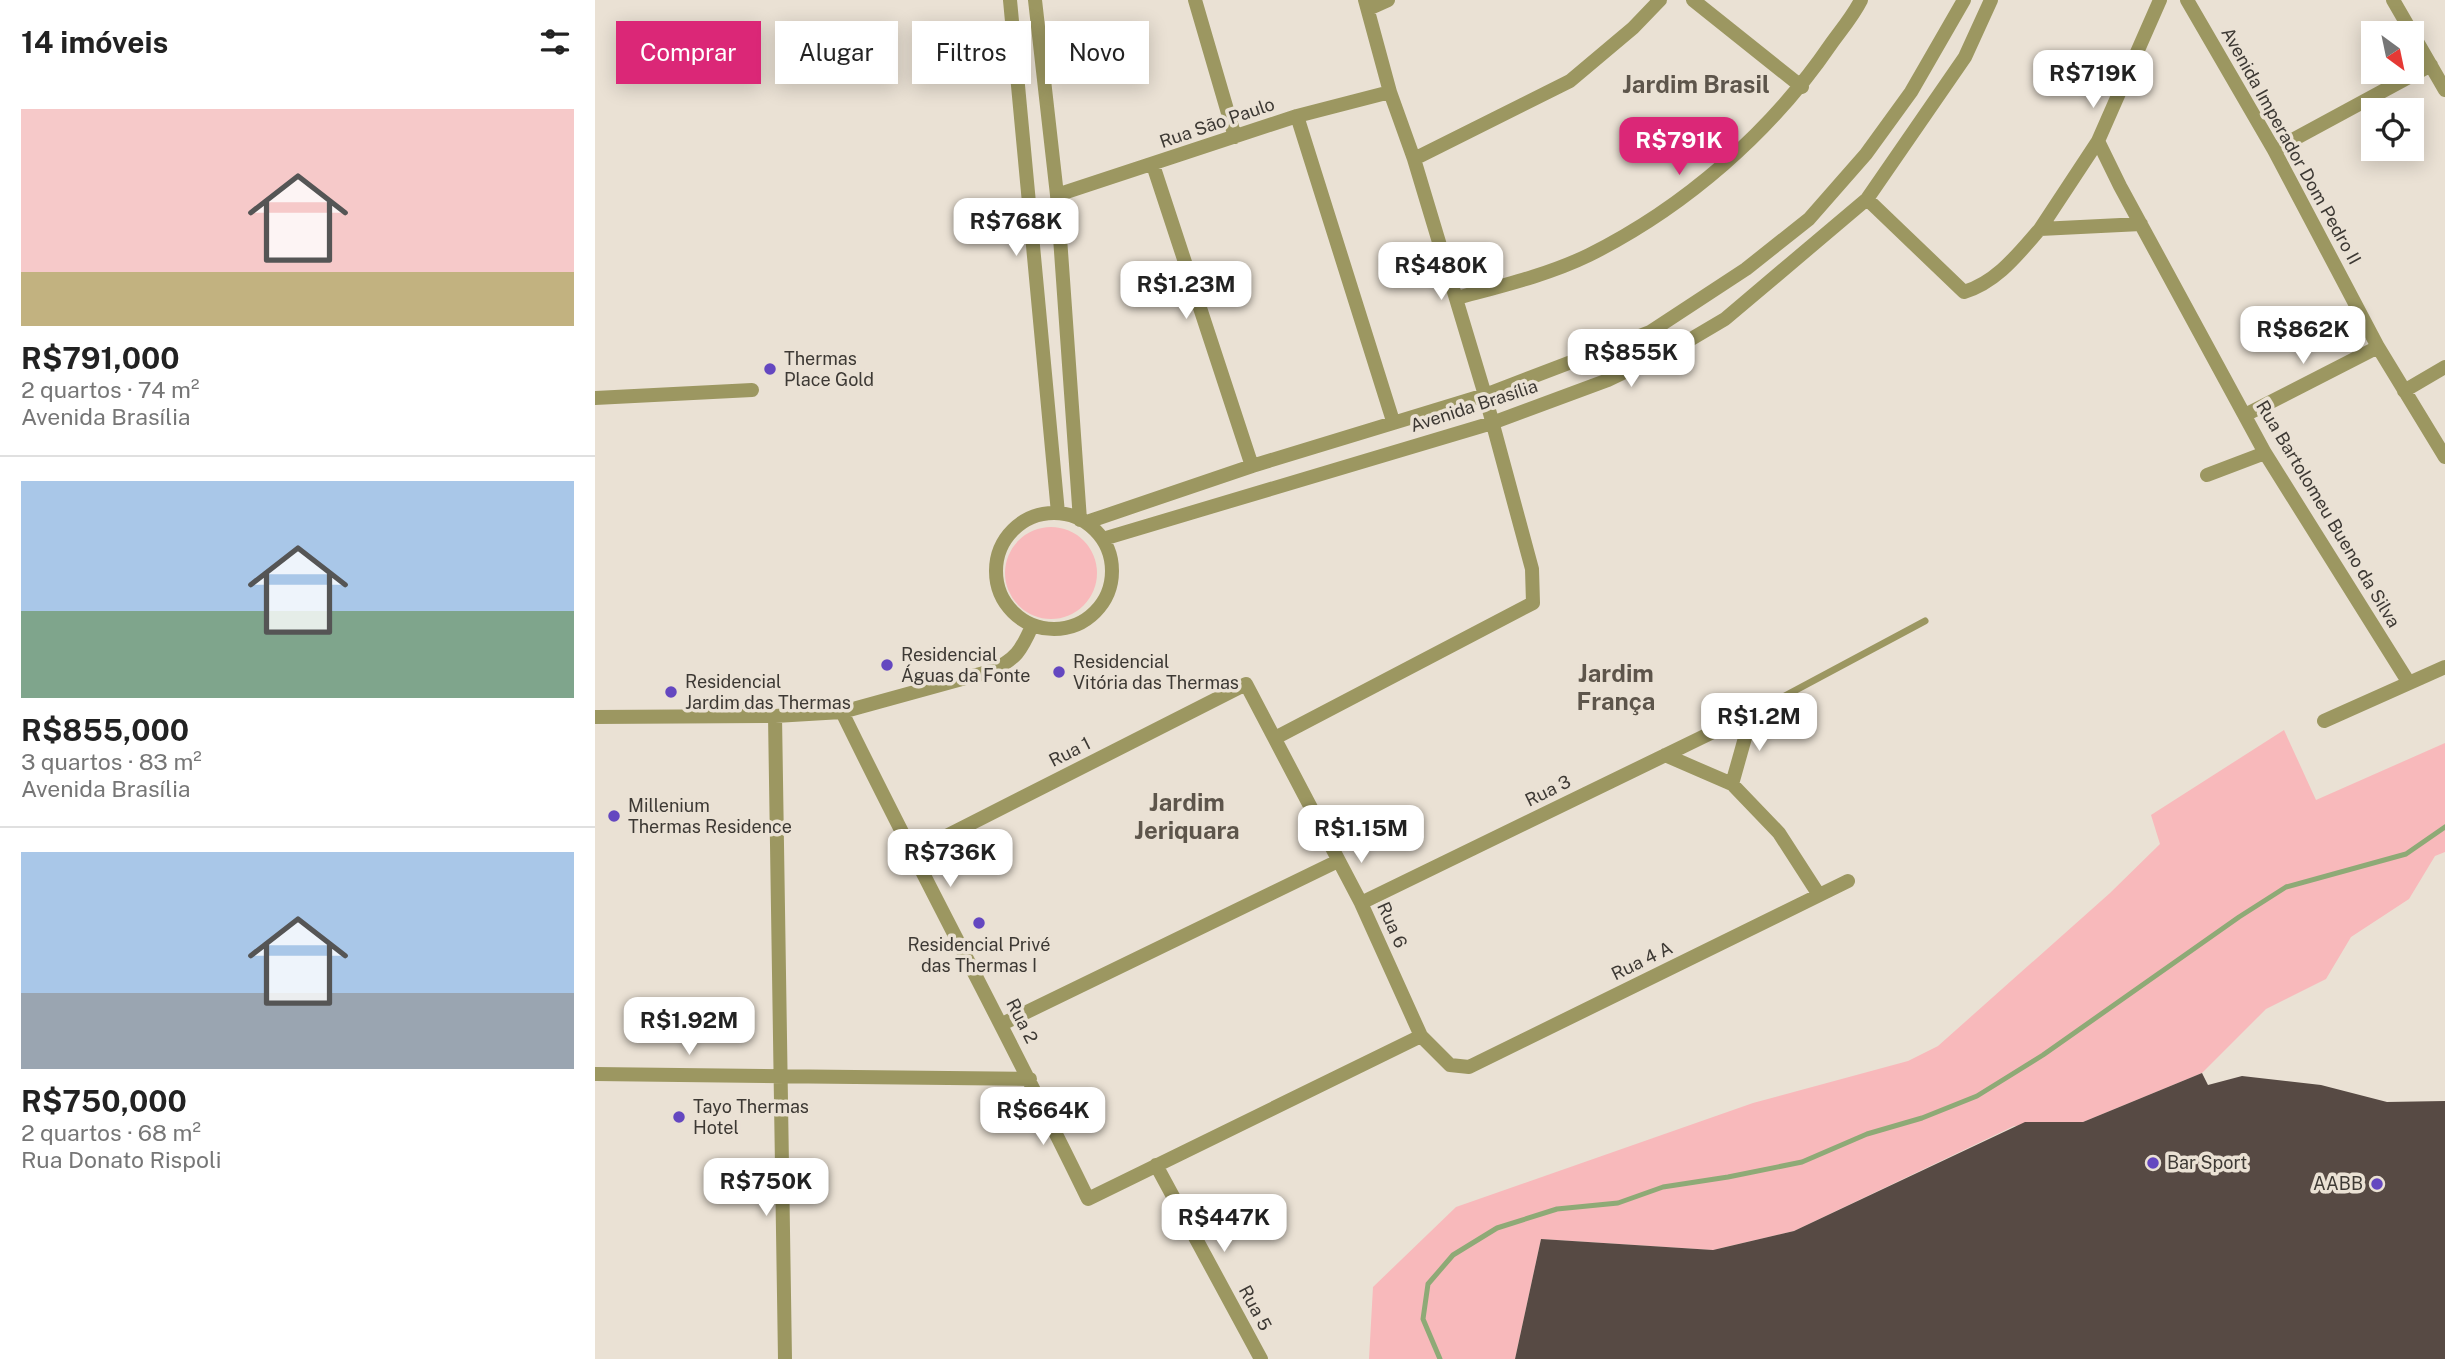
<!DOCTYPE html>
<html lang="pt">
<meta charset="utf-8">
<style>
body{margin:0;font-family:"Public Sans",sans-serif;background:#f2f2f2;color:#222;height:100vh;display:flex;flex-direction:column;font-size:26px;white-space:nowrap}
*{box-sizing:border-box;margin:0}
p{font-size:23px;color:#767676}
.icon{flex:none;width:38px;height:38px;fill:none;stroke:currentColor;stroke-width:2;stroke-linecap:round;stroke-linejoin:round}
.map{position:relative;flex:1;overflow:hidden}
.panel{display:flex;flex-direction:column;background:#fff;width:595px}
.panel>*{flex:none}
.hud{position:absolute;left:21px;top:21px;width:665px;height:63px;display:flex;gap:14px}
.needle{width:46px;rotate:147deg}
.buttons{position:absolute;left:1766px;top:21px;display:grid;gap:14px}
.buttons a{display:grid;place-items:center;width:63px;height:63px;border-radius:0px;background:#fff;box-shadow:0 4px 18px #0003;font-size:35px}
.price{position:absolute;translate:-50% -60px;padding:0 16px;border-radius:14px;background:#fff;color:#222;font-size:23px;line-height:46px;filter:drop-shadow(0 2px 4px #0008)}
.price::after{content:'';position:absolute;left:50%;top:42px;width:21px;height:16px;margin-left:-10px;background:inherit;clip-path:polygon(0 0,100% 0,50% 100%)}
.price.on{background:#db2777;color:#fff}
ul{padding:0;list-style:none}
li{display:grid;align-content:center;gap:14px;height:371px;padding:0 21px}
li+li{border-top:2px solid #e0e0e0}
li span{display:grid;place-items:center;height:217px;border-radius:0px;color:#555}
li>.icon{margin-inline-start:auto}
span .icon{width:126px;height:126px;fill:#fffc;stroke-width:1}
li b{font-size:30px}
h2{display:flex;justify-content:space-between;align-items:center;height:84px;padding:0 21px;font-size:30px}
.tag{padding:0 24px;border-radius:0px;background:#fff;box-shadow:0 4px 18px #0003;font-size:24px;line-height:63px}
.tag.on{background:#db2777;color:#fff}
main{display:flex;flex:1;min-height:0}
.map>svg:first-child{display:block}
.green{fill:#f8b9bb}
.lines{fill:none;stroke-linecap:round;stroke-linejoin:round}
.stream{stroke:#8eaa76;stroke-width:5}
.building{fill:#574a44}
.service{stroke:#9c9761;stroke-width:7}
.minor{stroke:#9c9761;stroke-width:14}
.poi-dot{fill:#6447c0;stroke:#eae1d4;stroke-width:2.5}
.labels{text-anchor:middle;stroke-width:7;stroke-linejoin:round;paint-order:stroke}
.street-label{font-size:18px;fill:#3d3934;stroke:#eae1d4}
.poi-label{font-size:18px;fill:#3d3934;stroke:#eae1d4;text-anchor:start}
.district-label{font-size:24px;font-weight:bold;fill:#5d554b;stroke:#eae1d4}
</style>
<main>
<section class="panel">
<h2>14 imóveis<svg class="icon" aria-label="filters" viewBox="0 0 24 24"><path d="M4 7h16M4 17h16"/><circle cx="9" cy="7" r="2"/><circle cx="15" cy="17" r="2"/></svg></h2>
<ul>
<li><span style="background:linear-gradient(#f6c9c9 75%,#c2b280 0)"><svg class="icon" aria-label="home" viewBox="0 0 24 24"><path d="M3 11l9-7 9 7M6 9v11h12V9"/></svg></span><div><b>R$791,000</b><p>2 quartos · 74 m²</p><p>Avenida Brasília</p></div></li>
<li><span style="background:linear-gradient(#a9c7e8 60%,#7fa58c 0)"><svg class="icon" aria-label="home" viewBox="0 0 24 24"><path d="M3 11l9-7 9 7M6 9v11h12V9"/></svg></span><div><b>R$855,000</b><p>3 quartos · 83 m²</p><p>Avenida Brasília</p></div></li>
<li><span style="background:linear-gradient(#a9c7e8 65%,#9aa5b1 0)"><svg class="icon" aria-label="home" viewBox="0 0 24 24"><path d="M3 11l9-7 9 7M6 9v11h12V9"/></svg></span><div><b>R$750,000</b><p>2 quartos · 68 m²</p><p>Rua Donato Rispoli</p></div></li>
</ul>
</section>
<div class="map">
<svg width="1850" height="1359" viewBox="0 0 1850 1359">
<rect width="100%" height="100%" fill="#eae1d4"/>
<path class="green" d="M410 573a46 46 0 1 1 92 0a46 46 0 1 1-92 0Z
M1689 730 1721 800 1850 743V852L1840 856 1814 899 1756 937 1731 979 1671 1009 1607 1073 1488 1122 1419 1126 1199 1231 1118 1250 946 1239 920 1359H774L778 1287 861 1207 1158 1103 1313 1061 1343 1046 1515 893 1565 844 1556 815Z"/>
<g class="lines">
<path class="stream" d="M845 1359 828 1319 833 1284 858 1255 902 1228 962 1209 1023 1203 1068 1187 1133 1177 1207 1162 1272 1134 1327 1118 1382 1096 1448 1055 1644 917 1691 887 1811 854 1850 827"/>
</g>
<path class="building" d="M1607 1073 1613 1085 1647 1076 1726 1085 1792 1102 1850 1101V1359H920L946 1239 1118 1250 1199 1231 1430 1122H1488Z"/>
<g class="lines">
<path class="service" d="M1158 713 1330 621"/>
<path class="minor" d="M415 0 463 513
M440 0 462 195 485 520
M600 0 640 137
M1098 0 1207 87
M1592 0 1679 150 1783 347 1850 457
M1798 0 1850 90
M773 9 793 0
M702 116 798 421
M1503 141 1525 186 1670 453 1814 683
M1679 150 1836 65
M819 159 975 81 1038 28 1065 0
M558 165 657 466
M462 195 702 116 795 92
M1272 199 1369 292C1402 282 1423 254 1445 229L1546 224
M1445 229 1503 141 1565 0
M862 298C906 286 953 275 994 255 1090 207 1176 132 1236 44 1246 30 1258 16 1266 0
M1809 391 1850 367
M0 398 157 390
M1650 415 1783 347
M1612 475 1670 453
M401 571a58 58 0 1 1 116 0a58 58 0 1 1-116 0Z
M492 522 657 466 890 395 1055 332 1151 269 1214 219 1271 154 1316 92 1369 0
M508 539 897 423 1013 380 1086 345 1130 319 1272 199 1370 57 1396 0
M247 712C327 876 414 1036 493 1199L826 1036
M180 716 190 1359
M0 717 180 716 247 712 396 671C421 659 426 651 437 626
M1729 721 1850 667
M680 738 938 603 937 569 890 395 819 159 795 92 770 0
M1070 755 1137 784 1184 833 1224 895
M1137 784 1157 713
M316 854 651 684 766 903 826 1036 855 1065 874 1067 1253 881
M766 903 1157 713
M407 1024 743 861
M0 1074 435 1079
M561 1165 666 1359"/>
</g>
<g class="poi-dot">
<circle cx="175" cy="369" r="7"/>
<circle cx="292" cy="665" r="7"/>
<circle cx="464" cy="672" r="7"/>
<circle cx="76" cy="692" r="7"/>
<circle cx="19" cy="816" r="7"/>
<circle cx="384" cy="923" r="7"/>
<circle cx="84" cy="1117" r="7"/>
<circle cx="1558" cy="1163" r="7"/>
<circle cx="1782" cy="1184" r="7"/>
</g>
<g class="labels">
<g class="street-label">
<text transform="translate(622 123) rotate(-19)" y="6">Rua São Paulo</text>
<text transform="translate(1696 146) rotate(61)" y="6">Avenida Imperador Dom Pedro II</text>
<text transform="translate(879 406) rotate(-18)" y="6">Avenida Brasília</text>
<text transform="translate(1733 514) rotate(59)" y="6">Rua Bartolomeu Bueno da Silva</text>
<text transform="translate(475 752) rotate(-27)" y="6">Rua 1</text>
<text transform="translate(953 791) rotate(-26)" y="6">Rua 3</text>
<text transform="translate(797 925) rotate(66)" y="6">Rua 6</text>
<text transform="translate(1047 961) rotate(-26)" y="6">Rua 4 A</text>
<text transform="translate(427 1021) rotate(63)" y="6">Rua 2</text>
<text transform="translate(660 1308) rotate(62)" y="6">Rua 5</text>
</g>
<g class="poi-label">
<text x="189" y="365">Thermas<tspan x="189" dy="21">Place Gold</tspan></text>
<text x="306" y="661">Residencial<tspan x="306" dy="21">Águas da Fonte</tspan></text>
<text x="478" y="668">Residencial<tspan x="478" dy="21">Vitória das Thermas</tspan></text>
<text x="90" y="688">Residencial<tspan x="90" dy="21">Jardim das Thermas</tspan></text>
<text x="33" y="812">Millenium<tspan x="33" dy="21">Thermas Residence</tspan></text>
<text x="384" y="951" text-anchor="middle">Residencial Privé<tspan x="384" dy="21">das Thermas I</tspan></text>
<text x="98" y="1113">Tayo Thermas<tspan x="98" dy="21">Hotel</tspan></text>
<text x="1572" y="1169">Bar Sport</text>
<text x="1768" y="1190" text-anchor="end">AABB</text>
</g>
<g class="district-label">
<text x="1101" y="93">Jardim Brasil</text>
<text x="1021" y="682">Jardim<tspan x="1021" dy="28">França</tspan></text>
<text x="592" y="811">Jardim<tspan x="592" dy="28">Jeriquara</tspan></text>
</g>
</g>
</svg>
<div class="buttons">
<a><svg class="needle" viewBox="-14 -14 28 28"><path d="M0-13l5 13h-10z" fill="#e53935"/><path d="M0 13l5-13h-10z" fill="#767676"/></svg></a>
<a><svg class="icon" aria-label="locate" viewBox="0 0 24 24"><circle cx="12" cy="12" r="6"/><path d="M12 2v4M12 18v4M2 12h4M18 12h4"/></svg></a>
</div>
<b class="price" style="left:1498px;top:110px">R$719K</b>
<b class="price on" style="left:1084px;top:177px">R$791K</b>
<b class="price" style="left:421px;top:258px">R$768K</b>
<b class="price" style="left:846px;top:302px">R$480K</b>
<b class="price" style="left:591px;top:321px">R$1.23M</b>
<b class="price" style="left:1708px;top:366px">R$862K</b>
<b class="price" style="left:1036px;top:389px">R$855K</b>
<b class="price" style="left:1164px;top:753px">R$1.2M</b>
<b class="price" style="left:766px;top:865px">R$1.15M</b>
<b class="price" style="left:355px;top:889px">R$736K</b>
<b class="price" style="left:94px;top:1057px">R$1.92M</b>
<b class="price" style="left:448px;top:1147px">R$664K</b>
<b class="price" style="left:171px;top:1218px">R$750K</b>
<b class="price" style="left:629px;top:1254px">R$447K</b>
<div class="hud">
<a class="tag on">Comprar</a>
<a class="tag">Alugar</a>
<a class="tag">Filtros</a>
<a class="tag">Novo</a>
</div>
</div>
</main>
